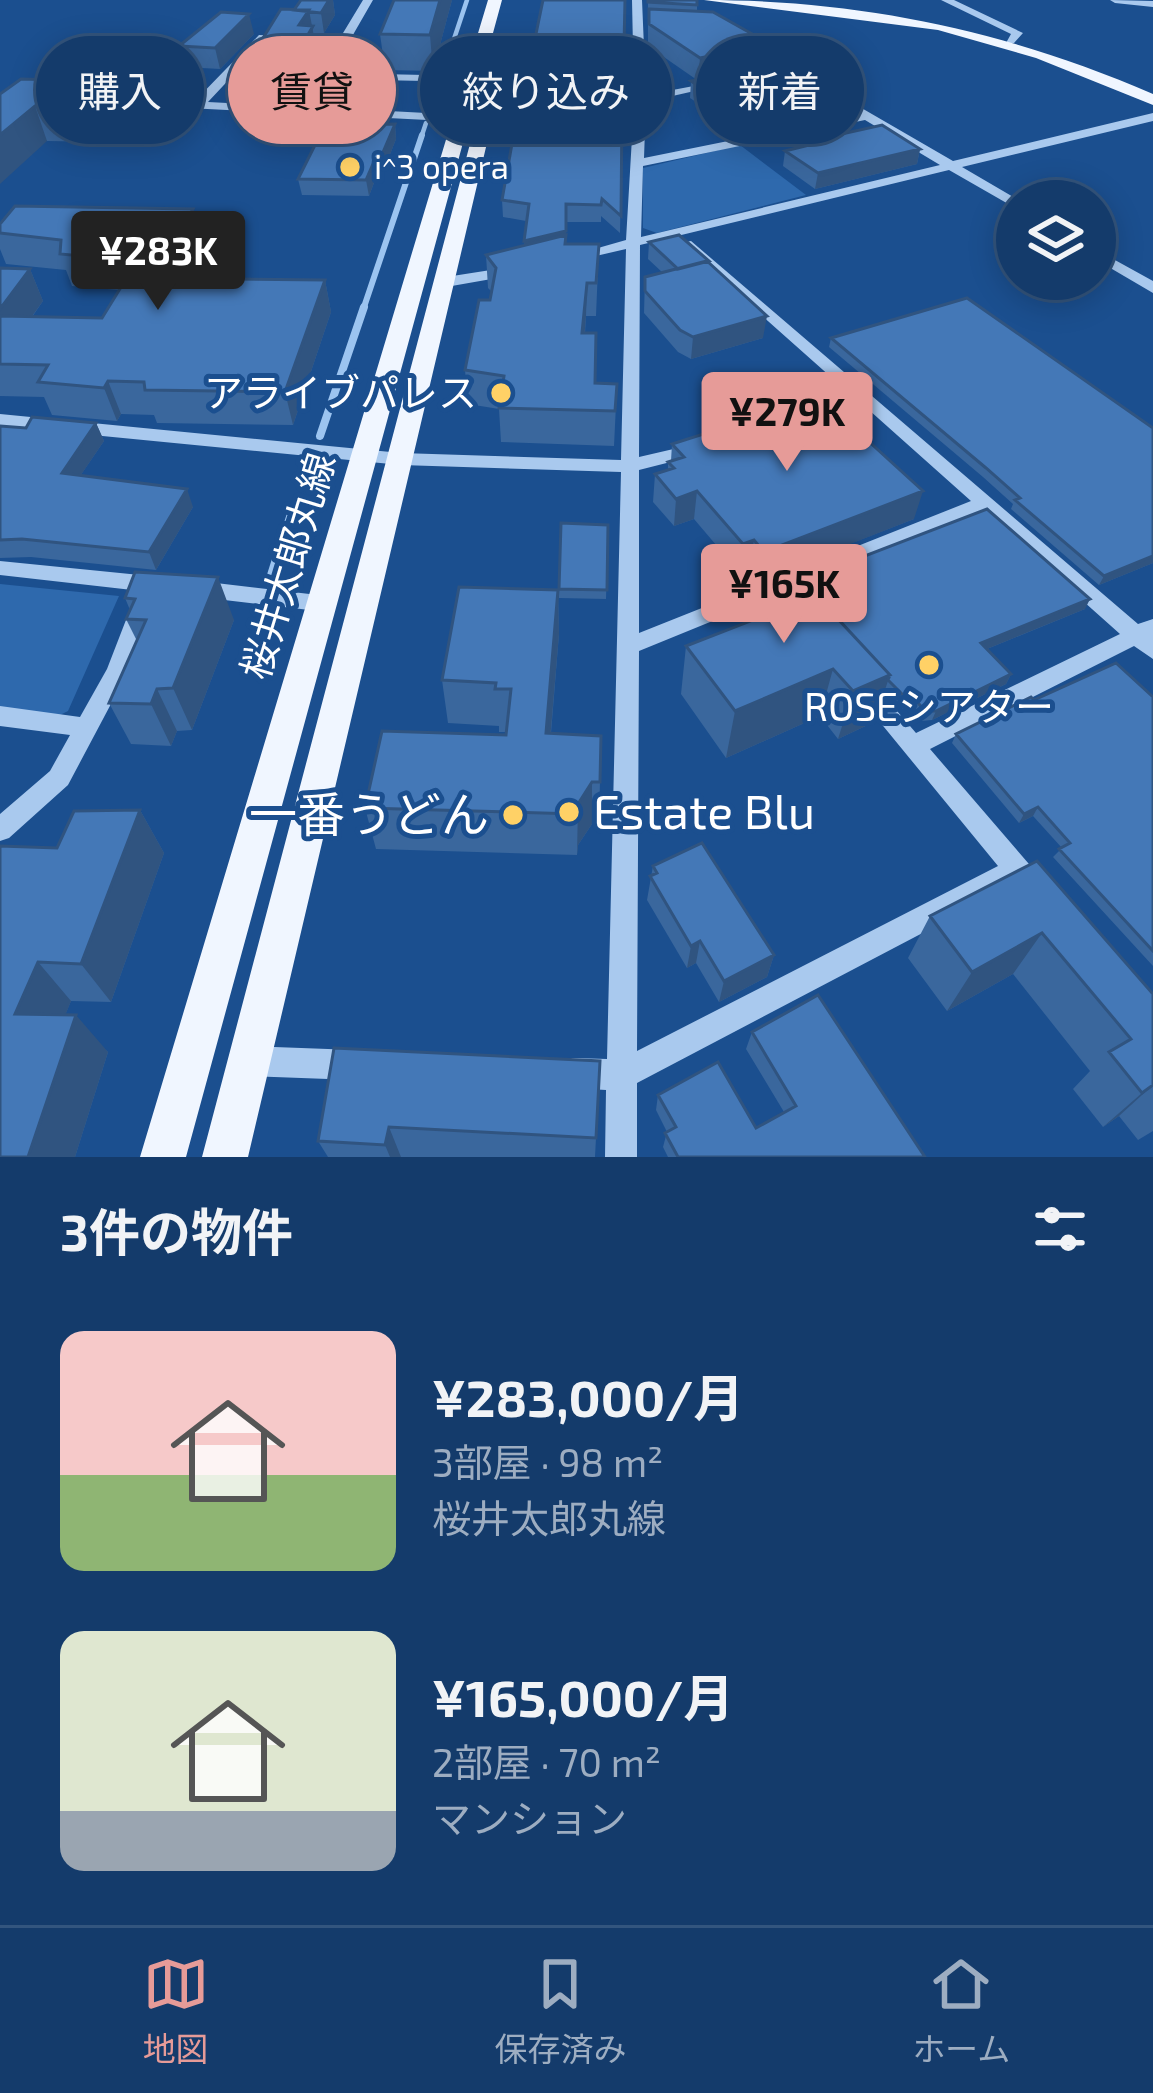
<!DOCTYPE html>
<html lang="ja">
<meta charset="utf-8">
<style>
body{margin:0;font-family:"Exo 2","Noto Sans JP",sans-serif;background:#214673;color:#f1f3f6;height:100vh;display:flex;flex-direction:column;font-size:45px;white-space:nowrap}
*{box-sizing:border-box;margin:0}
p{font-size:39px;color:#9dadc1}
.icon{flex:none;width:66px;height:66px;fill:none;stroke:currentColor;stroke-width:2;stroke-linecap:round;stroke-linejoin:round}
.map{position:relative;height:1157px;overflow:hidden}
.side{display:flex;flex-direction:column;background:#143b6b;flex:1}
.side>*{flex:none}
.top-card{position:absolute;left:36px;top:36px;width:1083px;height:108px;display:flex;gap:24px}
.buttons{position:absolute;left:996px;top:180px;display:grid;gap:24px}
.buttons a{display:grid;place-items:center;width:120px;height:120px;border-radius:50%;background:#143b6b;box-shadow:0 6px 30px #0003,0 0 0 3px #33557e;font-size:60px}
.price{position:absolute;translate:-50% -102px;padding:0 27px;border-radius:12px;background:#e69b98;color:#111;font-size:39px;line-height:78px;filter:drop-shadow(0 3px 6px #0008)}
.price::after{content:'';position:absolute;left:50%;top:72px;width:36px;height:27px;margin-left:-18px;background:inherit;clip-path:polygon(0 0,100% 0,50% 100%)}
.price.on{background:#222;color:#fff}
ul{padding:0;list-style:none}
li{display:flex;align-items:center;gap:36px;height:300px;padding:0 60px}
li span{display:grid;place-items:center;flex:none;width:336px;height:240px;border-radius:24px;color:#555}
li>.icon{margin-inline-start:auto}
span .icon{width:144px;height:144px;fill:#fffc;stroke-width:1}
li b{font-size:51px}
h2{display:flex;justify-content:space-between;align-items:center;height:144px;padding:0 60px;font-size:51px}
.chip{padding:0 42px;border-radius:54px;background:#143b6b;box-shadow:0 6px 30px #0003,0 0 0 3px #33557e;font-size:42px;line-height:108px}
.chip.on{background:#e69b98;color:#111}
.tabs{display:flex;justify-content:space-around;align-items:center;height:168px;border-top:3px solid #33557e;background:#143b6b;font-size:33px;color:#9dadc1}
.tabs a{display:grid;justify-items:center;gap:6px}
.tabs .on{color:#e69b98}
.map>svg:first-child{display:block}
.green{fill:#2e69ad}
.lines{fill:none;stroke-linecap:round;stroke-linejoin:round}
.stream-far3{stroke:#9cc4f0;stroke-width:4.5}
.stream-far2{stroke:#9cc4f0;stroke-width:6}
.stream-far1{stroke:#9cc4f0;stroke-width:8}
.stream{stroke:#9cc4f0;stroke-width:9}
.minor{fill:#a9c9ee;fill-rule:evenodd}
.major{fill:#f0f6ff;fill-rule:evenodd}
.wall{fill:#3a679d}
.shaded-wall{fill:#305480}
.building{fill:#4478b7;stroke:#305480;stroke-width:3}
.poi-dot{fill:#ffd166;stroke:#1b4f8f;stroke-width:4.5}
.labels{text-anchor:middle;stroke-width:10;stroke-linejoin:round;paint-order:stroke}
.far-poi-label{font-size:33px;fill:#fff;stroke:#1b4f8f;text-anchor:start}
.poi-label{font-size:39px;fill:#fff;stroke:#1b4f8f;text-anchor:end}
.street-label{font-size:39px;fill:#fff;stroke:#1b4f8f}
.near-poi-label{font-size:48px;fill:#fff;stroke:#1b4f8f;text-anchor:start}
</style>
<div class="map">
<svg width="1153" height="1157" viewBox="0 0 1153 1157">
<rect width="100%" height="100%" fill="#1b4f8f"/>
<path class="green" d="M740 145 806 195 657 233 643 228V168Z
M0 584 119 596 68 711 58 716 0 709Z"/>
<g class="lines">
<path class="stream-far3" d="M442 75 467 0
M430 109 439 82
M421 138 426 123"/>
<path class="stream-far2" d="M363 310 422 135"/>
<path class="stream-far1" d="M320 436 364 307
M302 482 308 465
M286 529 293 508"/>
<path class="stream" d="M269 583 287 526"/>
<path class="minor" d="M363 0H373L331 73 473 76 479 79 473 82 328 79 313 107 483 116 489 120 487 123 149 106 143 102 149 98 195 101 259 35 340 38ZM266 40 336 44 301 107 208 102Z
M632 0H642L646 95 715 82 721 85 646 102 644 158 856 115 804 82 802 80 808 77 953 161 1153 113V121L962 167 1020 201H1017V209L949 170 640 245 639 457 695 444 704 450 702 454 639 470V633L971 501 860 402 811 418H799V410L850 394 686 248V242L691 241 1138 624 1153 619V659L1134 646 930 749 1035 871 1039 880 1035 889 1026 892 1014 885 637 1083V1157H605L606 1090 572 1088 561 1084 557 1073 561 1062 572 1058 607 1059 621 472 401 465 0 426V414L401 453 621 460 626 249 570 262 563 258 626 240 634 103 489 102 483 98 489 94 634 96ZM865 120 940 165 641 237 643 166ZM982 511 1120 634 916 733 872 682 864 679 856 682 852 688 998 866 637 1051 639 651Z
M941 0H954L1023 33 1014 43H1006L1011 34Z
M1110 0 1153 1V7L1115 3Z
M744 40 794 68 796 70 786 72 740 45Z
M1095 249 1153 281V293L1095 259Z
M510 267 518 272 515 275 446 287 438 282 446 277Z
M0 561 150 576 161 584 150 592 0 575Z
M199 581 318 595 326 597 329 603 326 609 318 611 199 597 188 589Z
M142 599 150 601 153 607 129 670 68 785 9 838 0 841V814L50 771 70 735 0 726V706L80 717 107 669 131 607 134 601Z
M248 1046 355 1050 366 1054 370 1065 366 1076 355 1080 248 1076 237 1072 233 1061 237 1050Z"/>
<path class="major" d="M488 0H502L186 1157H140Z
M704 0C862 0 1008 31 1153 94V105L1036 58 938 30Z
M489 72 503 75 248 1157H202Z"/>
</g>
<path class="wall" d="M301 0H333L335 15 324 33H314L319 63 301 99 258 98 250 59Z
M452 0 433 71 385 70 380 34Z
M625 0 624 53 611 45 613 66 532 65 531 58Z
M648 0H697V11L768 66 828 103 729 124 690 98 691 81 697 80 648 46Z
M254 34 220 69 184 67 179 46Z
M172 83 181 117 160 143 47 141 0 94Z
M622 112 620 233 601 216V222H566V244H599L596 316H586L585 333 595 383 617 384 614 446 501 442 499 409 468 404 465 370 492 292 488 288 486 255 524 246 526 221 503 217 502 200Z
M395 124 396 139 380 180H375L369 196 302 195 298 179Z
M801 143 920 149 917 164 815 189 783 166 785 151 800 148Z
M193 209 202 240 180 279 325 280 331 312 293 425 157 423 154 415 121 414 117 421 52 415 44 397 0 396V268L30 269 43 301 32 317 102 318 119 290 72 286 66 270 6 264 0 249V224Z
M649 242 709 263 763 338 691 359 678 352 644 313 645 277 663 273 648 259Z
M831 338 1153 428V563L1099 585 1011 509 1013 504 983 477 829 347Z
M96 423 104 441 80 476 193 507 156 570 31 557 0 558V426L26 428Z
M672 444 914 519 790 567 802 580 1085 609 987 649 1011 674 1006 684 932 720 921 721 909 707 903 709 885 689 874 722 838 739 820 716 726 758 681 694 686 646 746 623 742 618 750 569 749 568 739 572 694 519 674 526 653 502 655 474 668 470V462L671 461Z
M608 525 606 599 559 598V589Z
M135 572 234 620 192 730 177 731 171 746 131 744 109 703 137 641 126 619 130 610 125 598Z
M558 590 559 634 551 733 601 736 599 824H592L578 845 577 855 376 849 365 808 506 735 507 732H499V726L448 723 442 680Z
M1153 697V966L1053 857 1062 848 1033 816 1019 823 952 743 956 734 1034 700Z
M140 810 164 853 111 1002 71 1001 65 1015 108 1052 75 1157H0L57 848Z
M1037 861 1153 994V1131L1138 1140 1119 1116 1103 1127 1073 1089 1090 1071 1013 974 947 1011 908 958 930 916Z
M653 866 774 955 767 977 719 1002 696 963 687 968 647 900Z
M752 1032 925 1157H668L663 1147 667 1132 656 1110 658 1095 756 1128 784 1112 746 1049Z
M600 1061 595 1157H328L318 1141Z"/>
<path class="shaded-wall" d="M329 0H333L335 15 324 33 321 13Z
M440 0H452L433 71 430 35Z
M309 10 319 63 301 99 294 59 299 25Z
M249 14 254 34 220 69 215 48Z
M770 44 767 67 698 80 700 58Z
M172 83 181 117 160 143 150 108Z
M830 86 828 103 729 124 731 107Z
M35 106 47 141 0 184V135Z
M395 124 396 139 380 180 378 164Z
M920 149 917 164 815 189 818 173Z
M373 164 375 180 369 196 366 180Z
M193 209 202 240 162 310 152 278Z
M566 231V249L525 258 524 241Z
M30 269 43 301 9 348 0 328V309Z
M325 280 331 312 293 425 285 392Z
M587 283 586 316 582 366V333Z
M767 316 763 338 691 359 693 337Z
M108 381 121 414 117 421 104 388Z
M96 423 104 441 70 491 62 473Z
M187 489 193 507 156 570 149 552Z
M697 491 694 519 674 526 676 499Z
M923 491 914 519 759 580 764 552Z
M754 540 749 568 739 572 743 544Z
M1153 556V563L1099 585 1104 576Z
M218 577 234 620 192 730 173 688Z
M558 590 559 634 547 776 546 733Z
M1090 599 1085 609 977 653 981 643Z
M833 669 820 716 726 758 735 711Z
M1011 674 1006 684 932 720 936 711Z
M890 675 874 722 838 739 853 691Z
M157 689 177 731 171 746 151 704Z
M592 782V824L578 845 577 855 578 804Z
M1038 807 1033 816 1019 823 1024 814Z
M140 810 164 853 111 1002 81 964Z
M1042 933 1013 974 947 1011 972 972Z
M700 941 696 963 687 968 691 946Z
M774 955 767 977 719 1002 724 981Z
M38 962 71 1001 51 1051 15 1014Z
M76 1015 108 1052 75 1157H28Z
M1153 1085 1119 1116 1103 1127 1142 1093Z
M389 1127 401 1157H390L385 1145Z"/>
<path class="building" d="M301 0H329L321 13 294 10Z
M394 0H440L430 35 380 34Z
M543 0H625L624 46 610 37 614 59 531 58Z
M648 0H697V5L648 2Z
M281 9 309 10 299 25 313 26 294 59H250Z
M649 9 713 12 770 44 700 58 649 24Z
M221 12 249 14 215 48 179 46Z
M790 62 830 86 731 107 691 81Z
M21 79 172 83 150 108 35 106 0 135V94Z
M518 110 622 112 621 216 602 199 601 205 566 204V231L524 241 529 204 502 200Z
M395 124 378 164H373L366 180 298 179 325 125Z
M882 125 920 149 818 173 785 151 805 146 801 143Z
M15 206 193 209 152 278 325 280 285 392 145 390 144 382 108 381 104 388 38 382 48 365 0 364V316L102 318 137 261 60 254 61 240 0 233V224Z
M566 235 565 244H599L596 283H587L582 333H596L595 383 617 384 615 411 499 408 504 376 465 370 479 300H490L496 268 486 255Z
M679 235 709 261 678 269 649 242Z
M707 261 767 316 693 337 680 330 645 291V277Z
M0 268 30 269 0 309Z
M967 298 1153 428V556L1104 576 1015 500 1020 498 986 468 831 338Z
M820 397 923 491 764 552 754 540 743 544 697 491 676 499 655 474 674 468 668 462 684 457 672 444Z
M32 417 96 423 62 473 187 489 149 552 22 539 0 540V426L26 428Z
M987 509 1090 599 981 643 1011 674 936 711H925L913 697 907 699 888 680 890 675 802 580Z
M561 523 608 525 607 590 559 589Z
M781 558 890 675 853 691 833 669 735 711 686 646 784 608 750 569Z
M135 572 218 577 173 688 157 689 151 704 109 703 146 620 126 619 135 599 125 598Z
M459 587 558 590 546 733 601 736 600 782H592L578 804 577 814 365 808 382 731 506 735 511 689H495L496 683 442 680Z
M1116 663 1153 697V951L1059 849 1070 843 1038 807 1024 814 956 734 1031 697 1034 700Z
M140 810 81 964 38 962 15 1014 76 1015 28 1157H0V846L57 848 74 811Z
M702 843 774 955 724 981 700 941 691 946 650 876 657 873 653 866Z
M1037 861 1153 994V1085L1142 1093 1109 1052 1131 1039 1042 933 972 972 930 916Z
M818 995 925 1157H678L665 1133 676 1127 658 1095 718 1062 756 1128 796 1106 752 1032Z
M334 1048 600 1061 596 1138 389 1127 385 1145 318 1141Z"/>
<g class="poi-dot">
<circle cx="350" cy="167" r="12"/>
<circle cx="501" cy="393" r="12"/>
<circle cx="929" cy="665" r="12"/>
<circle cx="569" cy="812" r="12"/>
<circle cx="513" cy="815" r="12"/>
</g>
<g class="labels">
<g class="far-poi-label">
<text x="374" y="179">i^3 opera</text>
</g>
<g class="poi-label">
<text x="477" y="407">アライブパレス</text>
<text x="929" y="721" text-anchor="middle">ROSEシアター</text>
</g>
<g class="street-label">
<text transform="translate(288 566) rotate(-73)" y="14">桜井太郎丸線</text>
</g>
<g class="near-poi-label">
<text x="593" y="829">Estate Blu</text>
<text x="489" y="832" text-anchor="end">一番うどん</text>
</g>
</g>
</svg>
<div class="buttons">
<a><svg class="icon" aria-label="layers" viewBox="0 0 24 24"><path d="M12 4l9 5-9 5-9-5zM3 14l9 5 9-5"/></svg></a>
</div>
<b class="price on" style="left:158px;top:313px">¥283K</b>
<b class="price" style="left:787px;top:474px">¥279K</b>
<b class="price" style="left:784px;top:646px">¥165K</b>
<div class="top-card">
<a class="chip">購入</a>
<a class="chip on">賃貸</a>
<a class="chip">絞り込み</a>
<a class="chip">新着</a>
</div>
</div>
<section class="side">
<h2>3件の物件<svg class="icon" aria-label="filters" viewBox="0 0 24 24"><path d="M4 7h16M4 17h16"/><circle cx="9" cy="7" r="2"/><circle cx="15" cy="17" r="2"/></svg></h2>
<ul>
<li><span style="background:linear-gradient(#f6c9c9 60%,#8fb573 0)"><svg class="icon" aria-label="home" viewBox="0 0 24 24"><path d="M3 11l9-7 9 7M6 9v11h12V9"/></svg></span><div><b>¥283,000/月</b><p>3部屋 · 98 m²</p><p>桜井太郎丸線</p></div></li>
<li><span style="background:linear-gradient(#dfe7d0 75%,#9aa5b1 0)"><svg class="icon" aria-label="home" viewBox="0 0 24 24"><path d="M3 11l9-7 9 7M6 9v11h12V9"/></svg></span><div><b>¥165,000/月</b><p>2部屋 · 70 m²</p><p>マンション</p></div></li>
</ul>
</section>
<nav class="tabs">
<a class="on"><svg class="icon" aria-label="map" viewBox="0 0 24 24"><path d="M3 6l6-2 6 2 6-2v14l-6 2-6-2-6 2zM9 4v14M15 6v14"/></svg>地図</a>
<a><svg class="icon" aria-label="saved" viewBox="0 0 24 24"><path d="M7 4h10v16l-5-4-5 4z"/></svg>保存済み</a>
<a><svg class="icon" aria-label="home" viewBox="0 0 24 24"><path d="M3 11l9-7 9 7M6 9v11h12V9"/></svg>ホーム</a>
</nav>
